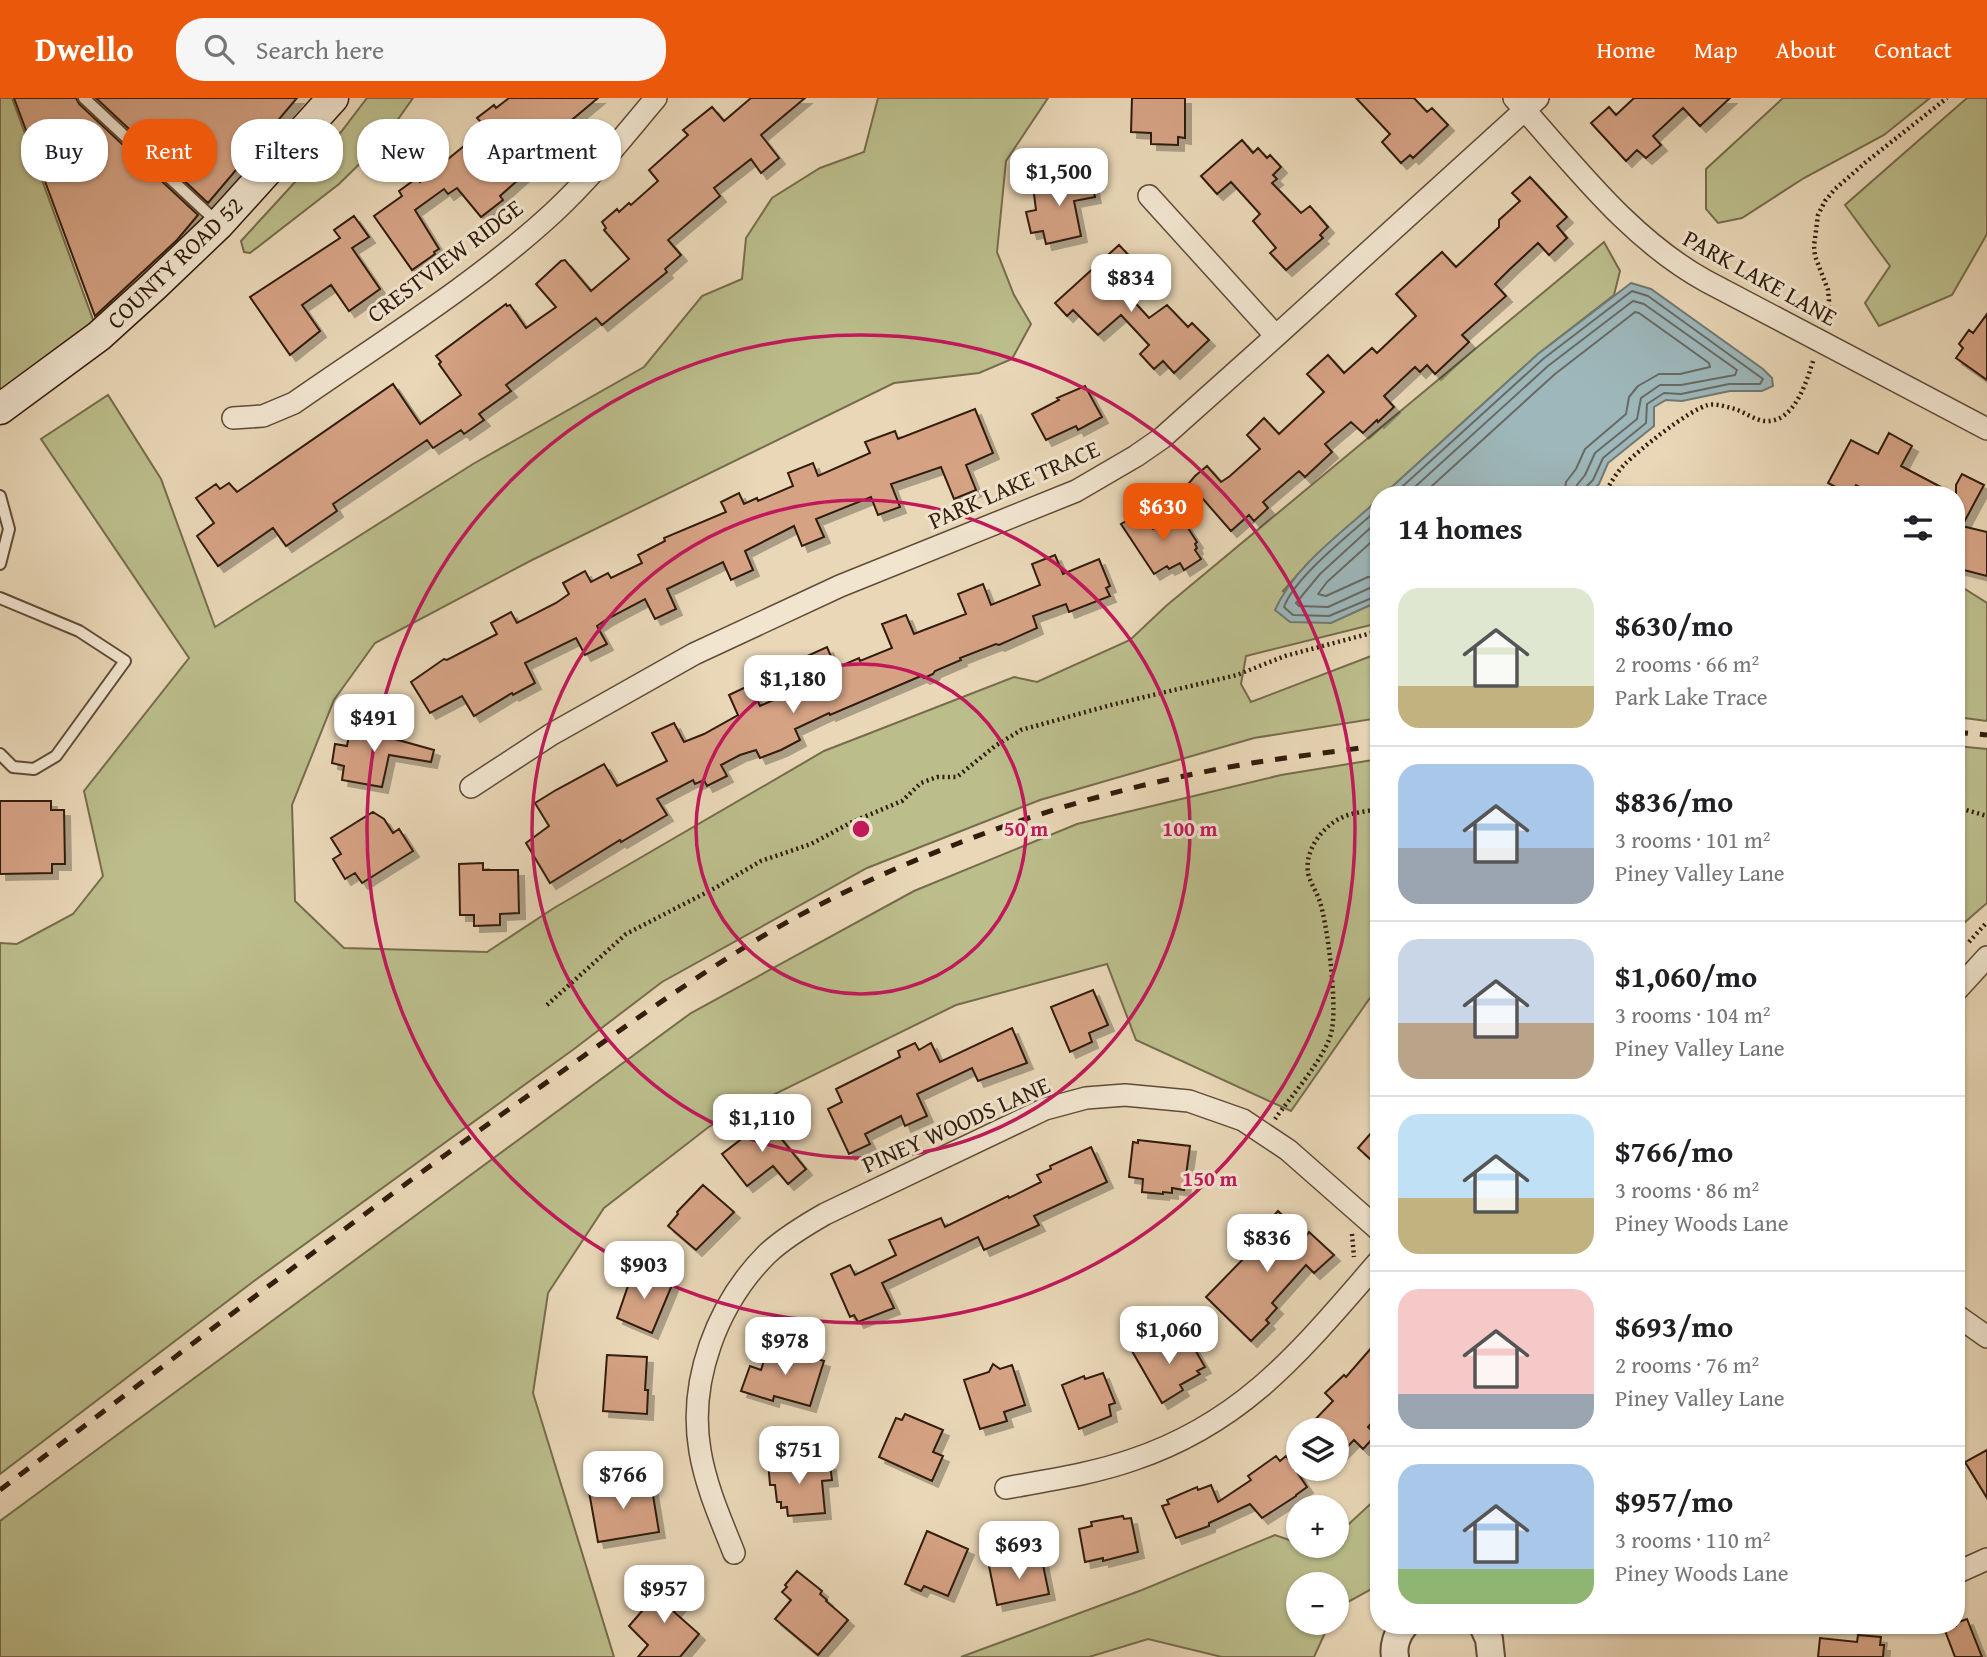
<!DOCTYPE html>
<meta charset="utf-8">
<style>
body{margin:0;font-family:"Gentium Book Plus",serif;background:#f6f6f6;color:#202124;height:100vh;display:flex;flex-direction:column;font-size:26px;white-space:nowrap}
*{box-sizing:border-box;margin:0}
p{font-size:23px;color:#757577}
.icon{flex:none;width:38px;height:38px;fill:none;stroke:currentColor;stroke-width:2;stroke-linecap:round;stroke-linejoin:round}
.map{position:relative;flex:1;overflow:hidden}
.drawer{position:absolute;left:1370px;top:388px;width:595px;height:1148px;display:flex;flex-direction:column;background:#fff;border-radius:28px;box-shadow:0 2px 5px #0004}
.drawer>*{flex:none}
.hud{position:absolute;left:21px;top:21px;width:665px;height:63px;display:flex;gap:14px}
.fabs{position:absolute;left:1286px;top:1320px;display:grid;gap:14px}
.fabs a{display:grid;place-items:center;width:63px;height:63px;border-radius:50%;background:#fff;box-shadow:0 2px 5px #0004;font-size:35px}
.price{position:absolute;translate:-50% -60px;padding:0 16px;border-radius:14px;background:#fff;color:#222;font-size:23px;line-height:46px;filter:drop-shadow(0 2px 4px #0008)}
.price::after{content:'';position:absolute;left:50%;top:42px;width:21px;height:16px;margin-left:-10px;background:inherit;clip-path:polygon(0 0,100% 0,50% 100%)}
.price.selected{background:#ea580c;color:#fff}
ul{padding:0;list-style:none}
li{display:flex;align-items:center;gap:21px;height:175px;padding:0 28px}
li+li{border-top:2px solid #e0e0e0}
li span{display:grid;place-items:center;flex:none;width:196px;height:140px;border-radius:21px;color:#555}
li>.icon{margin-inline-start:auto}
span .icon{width:84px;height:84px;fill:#fffc;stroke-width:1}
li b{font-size:30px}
h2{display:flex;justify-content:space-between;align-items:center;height:84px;padding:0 28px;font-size:30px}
.chip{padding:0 24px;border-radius:28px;background:#fff;box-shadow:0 2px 5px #0004;font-size:24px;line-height:63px}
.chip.selected{background:#ea580c;color:#fff}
header{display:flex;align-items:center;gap:42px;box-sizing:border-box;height:98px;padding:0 35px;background:#ea580c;color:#fff}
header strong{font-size:33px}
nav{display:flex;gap:38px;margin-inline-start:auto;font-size:24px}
.search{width:490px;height:63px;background:#f6f6f6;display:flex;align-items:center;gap:18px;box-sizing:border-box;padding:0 24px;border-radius:28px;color:#757577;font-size:26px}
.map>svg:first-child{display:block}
.green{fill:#bbbd8b;stroke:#766c4c;stroke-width:2}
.water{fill:#9db7ba;stroke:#727974;stroke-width:2}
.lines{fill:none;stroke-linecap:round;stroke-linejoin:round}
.shore{stroke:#686a63;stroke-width:2}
.building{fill:#d5a284;stroke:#321c0c;stroke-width:2;filter:url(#shadow)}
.service-casing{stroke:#604b37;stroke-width:14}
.minor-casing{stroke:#604b37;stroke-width:24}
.tertiary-casing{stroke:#604b37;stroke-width:30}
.secondary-casing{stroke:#321c0c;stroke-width:33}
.path{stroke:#321c0c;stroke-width:4.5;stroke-dasharray:2 3.5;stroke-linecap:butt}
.service{stroke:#f1e5d0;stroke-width:10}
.minor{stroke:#f1e5d0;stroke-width:21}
.tertiary{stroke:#f1e5d0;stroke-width:26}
.secondary{stroke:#f1e5d0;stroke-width:30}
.rail{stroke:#321c0c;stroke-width:5;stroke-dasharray:12 12;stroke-linecap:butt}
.ring{fill:none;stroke:#c2185b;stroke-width:3.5}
.labels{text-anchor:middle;stroke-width:6;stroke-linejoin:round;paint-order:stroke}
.street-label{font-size:24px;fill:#321c0c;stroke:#f1e5d0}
.centre{fill:#c2185b;stroke:#f1e5d0;stroke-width:3.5}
.ring-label{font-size:21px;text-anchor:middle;font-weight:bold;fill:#c2185b;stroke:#f1e5d0;stroke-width:6;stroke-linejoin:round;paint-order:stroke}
</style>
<header>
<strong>Dwello</strong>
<div class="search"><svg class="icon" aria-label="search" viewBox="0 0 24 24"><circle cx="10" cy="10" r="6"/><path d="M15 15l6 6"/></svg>Search here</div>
<nav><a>Home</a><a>Map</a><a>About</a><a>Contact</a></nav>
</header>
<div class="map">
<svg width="1987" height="1559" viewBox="0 0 1987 1559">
<defs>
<filter id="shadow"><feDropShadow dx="6" dy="6" stdDeviation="0" flood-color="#0004"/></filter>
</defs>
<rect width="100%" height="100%" fill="#e9d7b7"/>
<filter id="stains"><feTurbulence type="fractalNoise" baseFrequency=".00286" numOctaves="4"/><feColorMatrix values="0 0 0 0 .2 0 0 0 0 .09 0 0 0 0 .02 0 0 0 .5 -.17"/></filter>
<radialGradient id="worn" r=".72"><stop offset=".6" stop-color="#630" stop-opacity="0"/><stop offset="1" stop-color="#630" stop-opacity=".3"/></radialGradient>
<path class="green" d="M0 0H12L99 238 0 305Z
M367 0H413L382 44 339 86 250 155 244 154 241 143 341 34Z
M878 0H1048L1006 63 997 154 1014 197 1031 226 1012 261 979 275 894 285 532 462 375 545 334 602 292 707 295 803 344 850 487 854 554 810 824 653 1014 579 1037 584 1130 542 1166 508 1604 144 1620 173 1614 197 1538 256 1383 397H1379V401L1308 465 1283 493 1330 525 1379 503V525L1246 558 1241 586 1251 604 1379 555V620L1254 640 1040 702 867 770 662 884 574 951 254 1183 0 1376V845L17 846 73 816 103 778 84 693 189 560 41 341 108 297 161 381 215 529 473 366 644 269 702 198 742 181 746 140 772 100 820 70 864 54Z
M1783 0H1930L1884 37 1804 80 1742 120 1718 125 1706 111V71Z
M1967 0H1987V136L1952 197 1879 228 1865 205 1890 168 1845 107Z
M1957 486 1987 505V623L1957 619Z
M1956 648 1987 651V805L1957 831Z
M1379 661V887L1291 1013 1136 942 1107 866 956 907 710 1028 604 1110 548 1195 533 1295 614 1559H0V1423L691 915 914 793 1077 726 1281 677Z
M1379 1398V1487L1337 1510V1486H1298V1524H1330L1314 1559H1222L1148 1541 1089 1559H961L1142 1492 1275 1437 1298 1445V1447L1320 1452 1326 1447H1337V1437Z"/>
<path class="water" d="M1631 185 1651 191 1763 271 1772 280 1773 288 1762 293H1730L1682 303 1666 302 1654 309V328L1608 365 1599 386 1588 397H1383L1538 256Z
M1379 401V503L1331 525 1290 524 1275 512C1294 468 1344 433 1379 401Z"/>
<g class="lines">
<path class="shore" d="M1393 397 1543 261 1632 193 1648 198 1763 281 1760 286H1729L1681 296 1664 295 1647 306 1646 325 1603 360 1593 382 1584 391 1583 397
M1406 397 1548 268 1633 203 1644 206 1737 272 1735 277 1681 287H1660L1641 300 1637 321 1595 355 1585 377 1577 387 1574 397
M1422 397 1555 276 1630 218 1635 214 1639 215 1709 265 1710 269 1680 276H1659L1638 288 1629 299 1626 316 1585 351 1576 371 1566 384 1564 397
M1379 410C1353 434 1295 478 1284 509L1293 517 1329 518 1379 497
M1379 422 1320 476 1296 505 1299 508 1328 509 1372 489 1379 488
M1379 437 1327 484 1318 496 1326 498 1368 479 1379 478"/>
</g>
<path class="building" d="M14 0H76L79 6 198 117 177 142 95 218Z
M96 0H297L208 105Z
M509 0H598L549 41 559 53 540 69 538 66 527 74 500 98 503 102 481 119 457 90 448 96 444 91 415 112 439 151 434 154 435 156 412 172 374 118 402 98 399 93 417 80 420 84 486 30 477 20 494 7 496 10Z
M751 0H805L761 37 779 60 761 75 751 61 714 90 720 98 668 142 681 157 665 171 667 174 602 227 596 220 506 287 511 293 479 316 484 322 464 336 461 332 433 350 427 342 333 406 337 413 286 448 273 430 218 468 197 438 214 425 196 400 216 386 220 391 229 385 237 394 393 286 420 326 461 297 439 266 441 264 436 258 506 206 507 208 510 207 526 230 556 209 536 186 561 163 565 162 591 193 629 161 604 132 606 130 602 124 617 111 619 114 629 105 631 107 658 83 649 72 688 37 683 32 712 9 724 23Z
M1132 0H1185V40L1178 39V47L1151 46V35L1131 34Z
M1356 0H1414L1427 14 1432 10 1448 27 1413 60 1410 57 1401 65 1382 44 1390 36Z
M1634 0H1730L1700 28 1683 10 1653 38 1661 47 1646 60 1637 52 1626 63 1591 25 1609 9 1616 17Z
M1242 42 1253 55 1258 50 1267 60 1270 57 1281 69 1273 77 1277 81 1272 85 1301 115 1310 108 1328 129 1320 137 1323 140 1286 172 1270 155 1276 150 1253 123 1260 116 1231 84 1217 96 1201 78Z
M1090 76 1095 99 1074 103 1081 138 1046 146 1043 133 1031 135 1026 114 1036 112 1033 88Z
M1530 79 1567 119 1557 128 1567 140 1549 157 1538 145 1509 172 1495 186 1506 198 1462 237 1469 244 1435 276 1427 267 1420 274 1415 269 1384 298 1394 309 1378 324 1377 322 1363 335 1351 324 1325 346 1332 354 1305 379 1299 373 1263 404 1268 410 1254 423 1249 417 1231 433 1189 385 1195 378 1207 368 1221 384 1230 378 1260 351 1247 337 1264 320 1279 336 1324 294 1307 276 1328 257 1344 275 1372 250 1377 255 1416 218 1396 196 1442 154 1456 169 1499 129V122L1520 103 1512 95Z
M354 118 369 139 352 150 380 191 349 213 331 187 302 207 320 233 290 257 250 199 340 140 334 132Z
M1119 147 1136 165 1115 183 1149 220 1167 207 1188 229 1192 225 1209 242 1174 275 1163 263 1154 271 1140 256 1149 247 1121 217 1098 237 1073 212 1067 218 1055 205Z
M1987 216V282L1956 260 1963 250 1959 246 1969 232 1973 235Z
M1085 288 1102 319 1078 332 1076 328 1046 342 1032 316 1059 302 1057 300Z
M975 311 993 355 966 367 976 392 954 401 941 369 891 386 900 409 878 417 871 399 816 421 824 439 802 448 794 428 745 453 753 472 731 482 723 464 667 491 676 511 655 521 645 501 607 521 597 528 607 546 585 557 576 540 525 565 535 585 513 597 512 595 474 618 462 598 430 615 411 584 444 561 447 562 497 536 491 525 511 514 517 525 556 505 569 496 563 485 585 473 591 484 608 475 611 480 642 465 638 457 665 443 664 440 726 414 721 404 739 395 744 406 757 400 758 403 793 388 788 375 813 365 818 378 870 355 865 344 895 333 898 341Z
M1889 335 1912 348 1901 368 1956 397V387L1962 376 1984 387 1962 428 1987 434V478L1956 470V397H1875L1856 387 1851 397 1828 385 1851 342 1878 356Z
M1142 414 1153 431 1179 416 1197 444 1195 446 1197 450 1195 452 1201 461 1184 472 1180 465 1169 471 1167 468 1154 476 1121 426Z
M1055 457 1063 476 1099 461 1110 488 1106 490 1110 498 1069 514 1066 506 1033 518 1037 530 999 547 996 546 960 560 961 562 935 573 933 576 924 580 921 578 830 617 829 615 795 631 800 642 781 652 760 660 756 652 740 657 721 667 727 678 707 688 704 682 695 686 693 682 657 701 667 717 621 744 620 742 550 785 526 745 549 728 535 705 556 692 604 666 617 688 667 663 652 635 674 625 684 644 704 636 738 617 729 597 750 587 760 608 780 599 815 583 805 559 827 549 836 570 859 560 860 563 892 550 882 526 906 517 914 536 924 532 966 516 958 496 983 486 991 507 1040 487 1032 466Z
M351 625 401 633 391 640 434 652 431 664 389 657 382 689 342 682 344 668 332 665 335 646 347 648Z
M0 703H51V712H64L65 766H52V775L0 776Z
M373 714 384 721 393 735 399 731 413 753 362 785 355 775 345 781 333 761 341 756 331 740Z
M483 765V772H518L519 815 500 816V827L474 828V817H460L459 766Z
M1093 892 1108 927 1089 935 1092 944 1070 954 1051 909Z
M1012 930 1027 965 978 983 972 970 917 996 927 1018 905 1028 901 1018 865 1036 870 1046 849 1056 828 1011 842 1004 836 991 900 959 898 953 915 945 919 952 931 945 940 964Z
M751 1021 758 1029 766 1022 806 1071 788 1086 773 1068 747 1088 722 1056 740 1042 734 1035Z
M1379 1026V1069L1358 1050Z
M1138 1042 1190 1048 1184 1092 1172 1090V1095L1163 1094V1096L1142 1094 1143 1081 1129 1079 1133 1044 1138 1045Z
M1091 1049 1107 1084 1034 1118 1039 1127 984 1152 978 1139 882 1185 894 1210 858 1224 854 1217 850 1219 831 1176 850 1167 855 1177 896 1157 889 1142 941 1120 945 1129 1008 1098 1009 1100 1041 1084 1037 1077 1051 1071 1050 1068Z
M703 1087 734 1114 696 1152 668 1128 678 1116 677 1114Z
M1278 1113 1298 1132 1300 1130 1307 1137 1309 1134 1334 1157 1314 1175 1306 1167 1272 1205 1277 1210 1266 1222 1269 1225 1251 1243 1206 1199 1251 1153 1246 1149Z
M637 1172 672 1187 652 1235 617 1220 629 1185 631 1186Z
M1174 1238 1177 1244 1187 1238 1205 1269 1197 1273 1200 1276 1180 1287 1183 1292 1162 1305 1132 1253 1147 1244 1151 1251Z
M1379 1241V1317L1368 1329 1376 1337 1363 1351 1354 1342 1337 1359V1332H1305L1333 1303 1325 1295 1344 1277 1346 1279Z
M769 1247 824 1263 810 1308 774 1298 773 1303 741 1293 750 1268 761 1272Z
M607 1257 647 1259 645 1292H648L647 1316 603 1313Z
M993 1266 1000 1271 1012 1267 1025 1307 1004 1314 1007 1323 980 1331 964 1282 989 1274Z
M1103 1275 1115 1305 1109 1307 1111 1318 1079 1331 1062 1287 1084 1278 1085 1281Z
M905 1316 943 1332 933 1354 943 1358 932 1383 879 1359 896 1320 902 1322Z
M1987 1352V1400L1965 1364Z
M1276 1358 1280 1363 1286 1358 1307 1389 1296 1397V1398L1262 1420 1250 1406 1209 1425V1428L1176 1440 1162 1408 1169 1406 1167 1402 1197 1389 1198 1392 1211 1387 1218 1404 1251 1382 1248 1378Z
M798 1360 799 1368 830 1366 832 1382 822 1383 825 1415 788 1418 787 1409 781 1410V1404H777L775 1387H770L768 1362Z
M616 1384 617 1390 651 1385 659 1434 598 1444 588 1388Z
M1123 1418 1124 1421 1131 1420 1138 1454 1103 1463V1460L1085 1464 1079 1431 1092 1428 1091 1424Z
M927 1433 968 1451 948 1498 924 1488 921 1493 905 1486Z
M1029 1461 1030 1465 1042 1462 1049 1496 997 1507 989 1468Z
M797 1473 822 1493 820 1496 827 1502 826 1503 848 1522 818 1557 775 1521 791 1502 782 1494 787 1489 785 1487Z
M668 1483 687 1498 674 1514 699 1536 680 1559H638L648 1547 629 1528Z
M1967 1521 1982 1559H1955L1944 1530 1956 1528V1525Z
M1858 1537 1881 1539 1880 1547H1884L1883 1559H1818L1820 1540 1857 1544Z"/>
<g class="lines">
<defs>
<path id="service" d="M84 0 217 124
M0 398 9 431 0 466
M0 500 79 533 125 563 56 658 34 671 13 669 0 656"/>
<path id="minor" d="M1514 0C1573 65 1628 140 1706 183L1987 331
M1149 98 1276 238
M233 320 263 318 294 305C380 245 476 186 553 115 591 80 623 39 656 0
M471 689 552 636 694 556 840 488 1076 393 1136 358 1162 340 1276 238 1538 0
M1956 893 1987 859
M1956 1217 1987 1239
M1006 1390C1048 1382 1092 1376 1132 1362 1246 1324 1303 1250 1379 1163
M734 1455C721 1422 706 1389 700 1353 688 1283 717 1206 767 1156 784 1140 804 1128 825 1116L1045 1011 1086 1000 1125 997 1189 1003 1243 1022 1288 1052 1379 1132
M1956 1475 1987 1461"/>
<path id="tertiary" d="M1483 1528 1489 1541 1491 1559
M1395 1559C1393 1548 1397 1536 1404 1528"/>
<path id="secondary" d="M0 311 99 238 153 189 219 126 333 0"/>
</defs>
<use href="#service" class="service-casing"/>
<use href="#minor" class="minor-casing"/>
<use href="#tertiary" class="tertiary-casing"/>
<use href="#secondary" class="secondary-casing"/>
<path class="path" d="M1825 225 1829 203 1828 192 1815 158 1814 148 1818 117 1825 103 1835 91 1866 64 1947 0
M1604 397C1609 387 1617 374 1625 366 1640 351 1689 312 1708 307 1717 305 1726 309 1735 311 1744 314 1755 322 1764 323 1795 326 1807 282 1814 260
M1956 709 1987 718
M1969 844 1987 824
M547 907 626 836 715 790 761 763 811 746 852 724 902 703 921 685 937 679H957L995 648 1021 632 1111 607 1237 577 1285 558 1379 533
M1275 1021C1291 998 1328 957 1332 931 1337 905 1328 830 1320 804 1317 794 1310 785 1308 775 1304 750 1326 724 1348 717 1357 714 1369 713 1379 711
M1352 1136 1354 1159"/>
<use href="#service" class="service"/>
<use href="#minor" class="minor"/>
<use href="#tertiary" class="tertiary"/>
<use href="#secondary" class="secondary"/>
<path class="rail" d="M1956 634 1987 637
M0 1392C172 1262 343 1129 519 1004 591 953 662 901 737 854 806 810 883 774 959 745 1054 708 1152 682 1252 665 1294 658 1337 654 1379 647"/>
</g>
<g class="ring">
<circle cx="861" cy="731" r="165"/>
<circle cx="861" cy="731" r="329"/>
<circle cx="861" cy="731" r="494"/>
</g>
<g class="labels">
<g class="street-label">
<text transform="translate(445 163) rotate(-37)" y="8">CRESTVIEW RIDGE</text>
<text transform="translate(175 165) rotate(-44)" y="8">COUNTY ROAD 52</text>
<text transform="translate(1760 180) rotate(29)" y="8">PARK LAKE LANE</text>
<text transform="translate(1014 387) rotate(-24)" y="8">PARK LAKE TRACE</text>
<text transform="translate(956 1027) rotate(-24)" y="8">PINEY WOODS LANE</text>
</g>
</g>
<circle cx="861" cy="731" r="10" class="centre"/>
<g class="ring-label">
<text x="1026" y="738">50 m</text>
<text x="1190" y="738">100 m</text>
<text x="1210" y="1088">150 m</text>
</g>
<rect width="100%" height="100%" filter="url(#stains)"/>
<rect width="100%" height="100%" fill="url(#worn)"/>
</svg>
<div class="fabs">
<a><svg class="icon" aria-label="layers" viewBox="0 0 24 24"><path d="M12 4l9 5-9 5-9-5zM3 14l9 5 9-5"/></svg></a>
<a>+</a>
<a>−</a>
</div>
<b class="price" style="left:1059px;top:110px">$1,500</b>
<b class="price" style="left:1131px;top:216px">$834</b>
<b class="price selected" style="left:1163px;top:445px">$630</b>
<b class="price" style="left:793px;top:617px">$1,180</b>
<b class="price" style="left:374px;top:656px">$491</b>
<b class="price" style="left:762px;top:1056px">$1,110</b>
<b class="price" style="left:1267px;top:1176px">$836</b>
<b class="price" style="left:644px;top:1203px">$903</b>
<b class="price" style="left:1169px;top:1268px">$1,060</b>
<b class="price" style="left:785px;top:1279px">$978</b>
<b class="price" style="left:799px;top:1388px">$751</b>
<b class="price" style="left:623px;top:1413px">$766</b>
<b class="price" style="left:1019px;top:1483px">$693</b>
<b class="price" style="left:664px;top:1527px">$957</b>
<div class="hud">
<a class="chip">Buy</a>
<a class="chip selected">Rent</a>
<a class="chip">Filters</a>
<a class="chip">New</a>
<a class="chip">Apartment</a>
</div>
<section class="drawer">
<h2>14 homes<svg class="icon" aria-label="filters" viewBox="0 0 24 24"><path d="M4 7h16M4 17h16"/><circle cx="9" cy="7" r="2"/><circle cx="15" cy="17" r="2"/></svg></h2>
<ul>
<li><span style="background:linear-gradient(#dfe7d0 70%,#c2b280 0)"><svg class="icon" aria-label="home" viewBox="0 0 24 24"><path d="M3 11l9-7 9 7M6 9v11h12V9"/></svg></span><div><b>$630/mo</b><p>2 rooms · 66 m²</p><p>Park Lake Trace</p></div></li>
<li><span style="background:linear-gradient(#a9c7e8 60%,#9aa5b1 0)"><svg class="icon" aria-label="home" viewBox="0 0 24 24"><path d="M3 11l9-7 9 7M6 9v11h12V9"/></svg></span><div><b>$836/mo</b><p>3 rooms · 101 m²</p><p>Piney Valley Lane</p></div></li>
<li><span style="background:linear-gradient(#c9d6e8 60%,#b9a48a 0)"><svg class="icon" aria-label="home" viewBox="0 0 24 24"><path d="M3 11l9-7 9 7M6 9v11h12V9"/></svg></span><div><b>$1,060/mo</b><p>3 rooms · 104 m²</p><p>Piney Valley Lane</p></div></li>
<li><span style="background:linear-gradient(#bfe0f5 60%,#c2b280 0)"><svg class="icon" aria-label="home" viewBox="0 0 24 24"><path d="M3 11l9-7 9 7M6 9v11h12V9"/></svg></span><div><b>$766/mo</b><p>3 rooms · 86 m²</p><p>Piney Woods Lane</p></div></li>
<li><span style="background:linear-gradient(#f6c9c9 75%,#9aa5b1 0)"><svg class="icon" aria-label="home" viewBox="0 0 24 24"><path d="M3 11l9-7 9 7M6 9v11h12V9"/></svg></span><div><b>$693/mo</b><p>2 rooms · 76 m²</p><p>Piney Valley Lane</p></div></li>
<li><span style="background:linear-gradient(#a9c7e8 75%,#8fb573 0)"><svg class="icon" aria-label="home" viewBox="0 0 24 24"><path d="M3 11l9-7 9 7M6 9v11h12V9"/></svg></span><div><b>$957/mo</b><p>3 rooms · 110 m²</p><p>Piney Woods Lane</p></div></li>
</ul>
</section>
</div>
